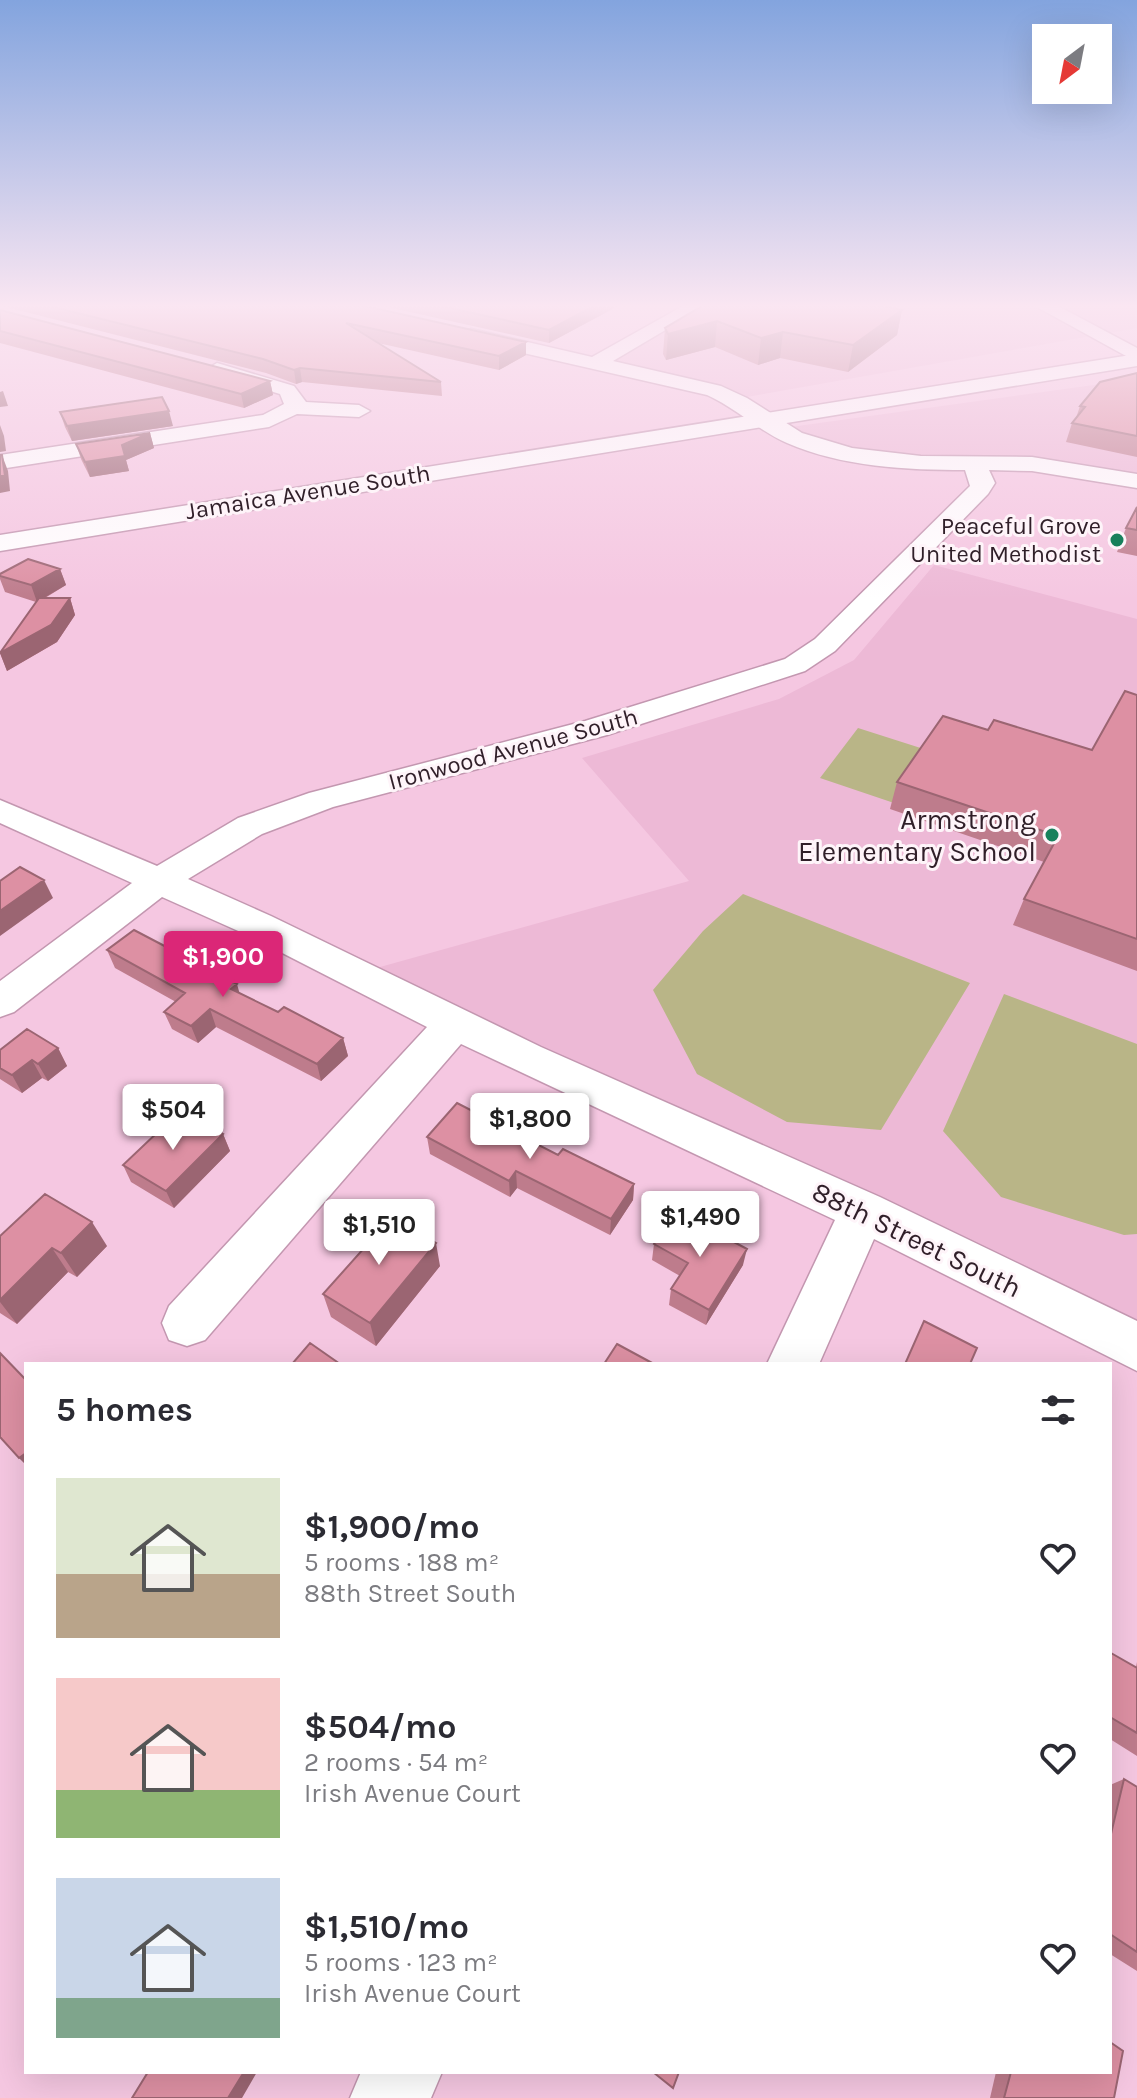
<!DOCTYPE html>
<meta charset="utf-8">
<style>
body{margin:0;font-family:Karla,sans-serif;background:#f2f2f3;color:#2b2b33;height:100vh;display:flex;flex-direction:column;font-size:30px;white-space:nowrap}
*{box-sizing:border-box;margin:0}
p{font-size:26px;color:#7c7c81}
.icon{flex:none;width:44px;height:44px;fill:none;stroke:currentColor;stroke-width:2;stroke-linecap:round;stroke-linejoin:round}
.map{position:relative;flex:1;overflow:hidden}
.details{position:absolute;left:24px;top:1362px;width:1088px;height:712px;display:flex;flex-direction:column;background:#fff;border-radius:0px;box-shadow:0 8px 32px #0002}
.details>*{flex:none}
.needle{width:52px;rotate:212deg}
.controls{position:absolute;left:1032px;top:24px;display:grid;gap:16px}
.controls a{display:grid;place-items:center;width:80px;height:80px;border-radius:0px;background:#fff;box-shadow:0 8px 32px #0002;font-size:40px}
.price{position:absolute;translate:-50% -68px;padding:0 18px;border-radius:8px;background:#fff;color:#222;font-size:26px;line-height:52px;filter:drop-shadow(0 2px 4px #0008)}
.price::after{content:'';position:absolute;left:50%;top:48px;width:24px;height:18px;margin-left:-12px;background:inherit;clip-path:polygon(0 0,100% 0,50% 100%)}
.price.on{background:#db2777;color:#fff}
ul{padding:0;list-style:none}
li{display:flex;align-items:center;gap:24px;height:200px;padding:0 32px}
li span{display:grid;place-items:center;flex:none;width:224px;height:160px;border-radius:0px;color:#555}
li>.icon{margin-inline-start:auto}
span .icon{width:96px;height:96px;fill:#fffc;stroke-width:1}
li b{font-size:34px}
h2{display:flex;justify-content:space-between;align-items:center;height:96px;padding:0 32px;font-size:34px}
.map>svg:first-child{display:block}
.built{fill:#edb9d6}
.green{fill:#b9b587}
.lines{fill:none;stroke-linecap:round;stroke-linejoin:round}
.minor-casing{stroke:#c397b0;stroke-width:3}
.major-casing{stroke:#c397b0;stroke-width:3}
.minor{fill:#fff;fill-rule:evenodd}
.major{fill:#fff;fill-rule:evenodd}
.wall{fill:#be7c8c}
.shaded-wall{fill:#9b6572}
.building{fill:#dd90a3;stroke:#9b6572;stroke-width:2}
.poi-dot{fill:#18815c;stroke:#fef4f9;stroke-width:3}
.labels{text-anchor:middle;stroke-width:6;stroke-linejoin:round;paint-order:stroke}
.far-street-label{font-size:24px;fill:#301f29;stroke:#fef4f9}
.far-poi-label{font-size:24px;fill:#301f29;stroke:#fef4f9;text-anchor:end}
.poi-label{font-size:28px;fill:#301f29;stroke:#fef4f9;text-anchor:end}
.street-label{font-size:28px;fill:#301f29;stroke:#fef4f9}
</style>
<div class="map">
<svg width="1137" height="2098" viewBox="0 0 1137 2098">
<rect width="100%" height="100%" fill="#f5c7e1"/>
<path class="built" d="M697 306H1137V328L735 399 597 362Z
M1137 379V481L1115 476 897 461 776 429Z
M934 565 1137 619V1350L355 974 689 881 582 758 779 699 854 660Z"/>
<path class="green" d="M858 728 930 751 894 803 820 778Z
M743 894 970 983 881 1130 787 1122 697 1074 653 990 703 931Z
M1004 994 1137 1044V1234L1124 1235 1001 1197 943 1131Z"/>
<g class="lines">
<defs>
<path id="minor" d="M683 306H706L613 361 721 386 747 398 802 433 852 448 921 456 1032 457 1137 474V488L1032 471 989 470 995 483 988 494 835 651 805 671 607 735 333 807 262 834 188 879 271 916 541 1047 880 1197 1137 1321V1371L874 1239 819 1364H767L835 1220 461 1044 205 1340 187 1346 169 1340 162 1323 169 1306 427 1027 245 934 162 897 14 1012 0 1017V981L132 883 0 823V800L157 866 238 818 309 793 585 721 785 659 815 639 970 486 965 470C907 470 842 467 787 443 759 431 736 408 707 395L471 341 462 335 471 329 592 357Z
M1035 306H1058L1137 348V362Z
M217 363 294 386 306 402 359 405 370 411 359 417 297 414 269 427 0 469V455L263 415 284 404 280 394 210 373 207 369Z
M361 2072H442L431 2098H350Z"/>
<path id="major" d="M1137 354V366L0 551V535Z"/>
</defs>
<use href="#minor" class="minor-casing"/>
<use href="#major" class="major-casing"/>
<use href="#minor" class="minor"/>
<use href="#major" class="major"/>
</g>
<path class="wall" d="M2 306H365L526 342V355L499 370 378 343 441 382 442 396 302 382 296 384 266 373Z
M383 306H618L549 343Z
M702 306 902 310 897 335 848 372 780 358 758 365 715 347 666 360 663 354 665 328Z
M0 310 270 381 273 395 244 408 0 343Z
M1137 373V457L1066 442 1072 423 1076 418 1080 406Z
M60 412 173 426 72 441 65 427Z
M150 433 154 448 126 460 129 471 90 477 81 459 76 444Z
M1137 507V556L1117 552 1126 528Z
M60 569 66 585 45 598H70L75 615 57 642 7 671 0 653 36 602 5 592 0 579V574Z
M1137 695V971L1013 925 1024 899 1044 862 890 809 897 782 988 730 1092 750Z
M107 950 240 993 278 1012 343 1038 348 1056 321 1081 216 1027 198 1043 172 1029 164 1012 176 1002 115 968Z
M58 1048 67 1066 48 1081 42 1078 22 1093 0 1079V1050Z
M170 1134H223L230 1151 174 1208 131 1182 123 1165Z
M427 1137 558 1155 634 1184 633 1200 610 1235 517 1188 510 1197 430 1154Z
M0 1236 107 1246 77 1277 68 1272 17 1324 0 1313Z
M357 1240 440 1266 376 1346 331 1317 323 1294 360 1252Z
M654 1244 743 1265 706 1325 669 1305 671 1289 680 1276 652 1260Z
M1111 1653 1136 1667 1137 1662V1756L1110 1739V1654Z
M1124 1779 1137 1787V1971L1110 1954V1785Z
M996 2072H1110L1114 2098H990Z"/>
<path class="shaded-wall" d="M594 306H618L549 343V330Z
M902 310 897 335 848 372 853 345Z
M717 321 715 347 666 360 668 334Z
M783 332 780 358 758 365 761 338Z
M526 342V355L499 370V356Z
M300 368 302 382 296 384 294 370Z
M270 381 273 395 244 408 241 394Z
M3 391 8 406 0 407V392Z
M169 411 173 426 72 441 67 426Z
M0 425 4 436 6 451 0 452Z
M150 433 154 448 126 460 129 471 90 477 85 462Z
M2 455 8 471 10 491 0 493V476Z
M60 569 66 585 37 602 31 585Z
M70 598 75 615 57 642 7 671 0 653Z
M44 880 53 898 0 936V911Z
M237 984 242 1002 231 989Z
M210 1009 216 1027 198 1043 191 1026Z
M343 1038 348 1056 321 1081 317 1064Z
M58 1048 67 1066 48 1081 38 1064Z
M32 1060 42 1078 22 1093 12 1075Z
M223 1134 230 1151 174 1208 166 1191Z
M516 1171 517 1188 510 1197 509 1181Z
M634 1184 633 1200 610 1235 611 1219Z
M92 1222 107 1246 77 1277 61 1253Z
M436 1243 440 1266 376 1346 370 1323Z
M52 1248 68 1272 17 1324 0 1302V1300Z
M747 1249 743 1265 706 1325 709 1310Z
M26 1453V1465L19 1458Z
M244 2072H257L242 2098H228Z"/>
<path class="building" d="M49 306H365L526 342 499 356 346 323 441 382 300 368 294 370 263 359Z
M441 306H594L549 330Z
M702 306H884L902 310 853 345 783 332 761 338 717 321 668 334 665 328Z
M0 310 270 381 241 394 0 331Z
M1137 373V436L1072 423 1085 407 1080 406 1100 382Z
M162 397 169 411 67 426 60 412Z
M150 433 122 445 125 456 85 462 76 444Z
M0 455H2L5 476H0Z
M1137 507V530L1126 528Z
M28 559 60 569 31 585 0 576V574Z
M39 598H70L51 625 0 653Z
M1125 691 1137 695V939L1024 899 1058 836 897 782 943 716 988 730 994 720 1092 750Z
M20 867 44 880 0 911V881Z
M134 930 237 984 231 989 278 1012 284 1007 343 1038 317 1064 210 1009 191 1026 164 1012 185 993 107 950Z
M27 1029 58 1048 38 1064 32 1060 12 1075 0 1068V1050Z
M457 1103 558 1155 563 1149 634 1184 611 1219 516 1171 509 1181 427 1137Z
M189 1115 223 1134 166 1191 123 1165 161 1129 170 1134Z
M45 1194 92 1222 61 1253 52 1248 0 1300V1236Z
M382 1211 436 1243 370 1323 323 1294 366 1246 357 1240Z
M676 1211 747 1249 709 1310 671 1289 688 1263 654 1244Z
M924 1321 977 1348 970 1364H905Z
M310 1343 340 1364H292Z
M617 1344 654 1364H604Z
M0 1353 26 1380V1453L19 1458 0 1437Z
M1111 1653 1137 1668V1733L1110 1717V1657Z
M1124 1779 1137 1787V1952L1110 1934V1838Z
M1110 2042 1123 2051 1114 2098H1004L1011 2072H1110Z
M148 2072H244L228 2098H132Z
M653 2072H679L673 2088Z"/>
<linearGradient id="sky" x2="0" y2="1"><stop stop-color="#83a4de"/><stop offset="0.51" stop-color="#fae6f2"/><stop offset="1" stop-color="#fae6f2" stop-opacity="0"/></linearGradient>
<rect width="1137" height="600" fill="url(#sky)"/>
<g class="poi-dot">
<circle cx="1117" cy="540" r="8"/>
<circle cx="1052" cy="835" r="8"/>
</g>
<g class="labels">
<g class="far-street-label">
<text transform="translate(308 492) rotate(-9)" y="8">Jamaica Avenue South</text>
<text transform="translate(513 749) rotate(-15)" y="8">Ironwood Avenue South</text>
</g>
<g class="far-poi-label">
<text x="1101" y="534">Peaceful Grove<tspan x="1101" dy="28">United Methodist</tspan></text>
</g>
<g class="poi-label">
<text x="1036" y="829">Armstrong<tspan x="1036" dy="32">Elementary School</tspan></text>
</g>
<g class="street-label">
<text transform="translate(917 1239) rotate(26)" y="10">88th Street South</text>
</g>
</g>
</svg>
<div class="controls">
<a><svg class="needle" viewBox="-14 -14 28 28"><path d="M0-13l5 13h-10z" fill="#e53935"/><path d="M0 13l5-13h-10z" fill="#7c7c81"/></svg></a>
</div>
<b class="price on" style="left:223px;top:999px">$1,900</b>
<b class="price" style="left:173px;top:1152px">$504</b>
<b class="price" style="left:530px;top:1161px">$1,800</b>
<b class="price" style="left:700px;top:1259px">$1,490</b>
<b class="price" style="left:379px;top:1267px">$1,510</b>
<section class="details">
<h2>5 homes<svg class="icon" aria-label="filters" viewBox="0 0 24 24"><path d="M4 7h16M4 17h16"/><circle cx="9" cy="7" r="2"/><circle cx="15" cy="17" r="2"/></svg></h2>
<ul>
<li><span style="background:linear-gradient(#dfe7d0 60%,#b9a48a 0)"><svg class="icon" aria-label="home" viewBox="0 0 24 24"><path d="M3 11l9-7 9 7M6 9v11h12V9"/></svg></span><div><b>$1,900/mo</b><p>5 rooms · 188 m²</p><p>88th Street South</p></div><svg class="icon" aria-label="heart" viewBox="0 0 24 24"><path d="M12 20l-8-8c-3-5 5-10 8-4 3-6 11-1 8 4z"/></svg></li>
<li><span style="background:linear-gradient(#f6c9c9 70%,#8fb573 0)"><svg class="icon" aria-label="home" viewBox="0 0 24 24"><path d="M3 11l9-7 9 7M6 9v11h12V9"/></svg></span><div><b>$504/mo</b><p>2 rooms · 54 m²</p><p>Irish Avenue Court</p></div><svg class="icon" aria-label="heart" viewBox="0 0 24 24"><path d="M12 20l-8-8c-3-5 5-10 8-4 3-6 11-1 8 4z"/></svg></li>
<li><span style="background:linear-gradient(#c9d6e8 75%,#7fa58c 0)"><svg class="icon" aria-label="home" viewBox="0 0 24 24"><path d="M3 11l9-7 9 7M6 9v11h12V9"/></svg></span><div><b>$1,510/mo</b><p>5 rooms · 123 m²</p><p>Irish Avenue Court</p></div><svg class="icon" aria-label="heart" viewBox="0 0 24 24"><path d="M12 20l-8-8c-3-5 5-10 8-4 3-6 11-1 8 4z"/></svg></li>
</ul>
</section>
</div>
